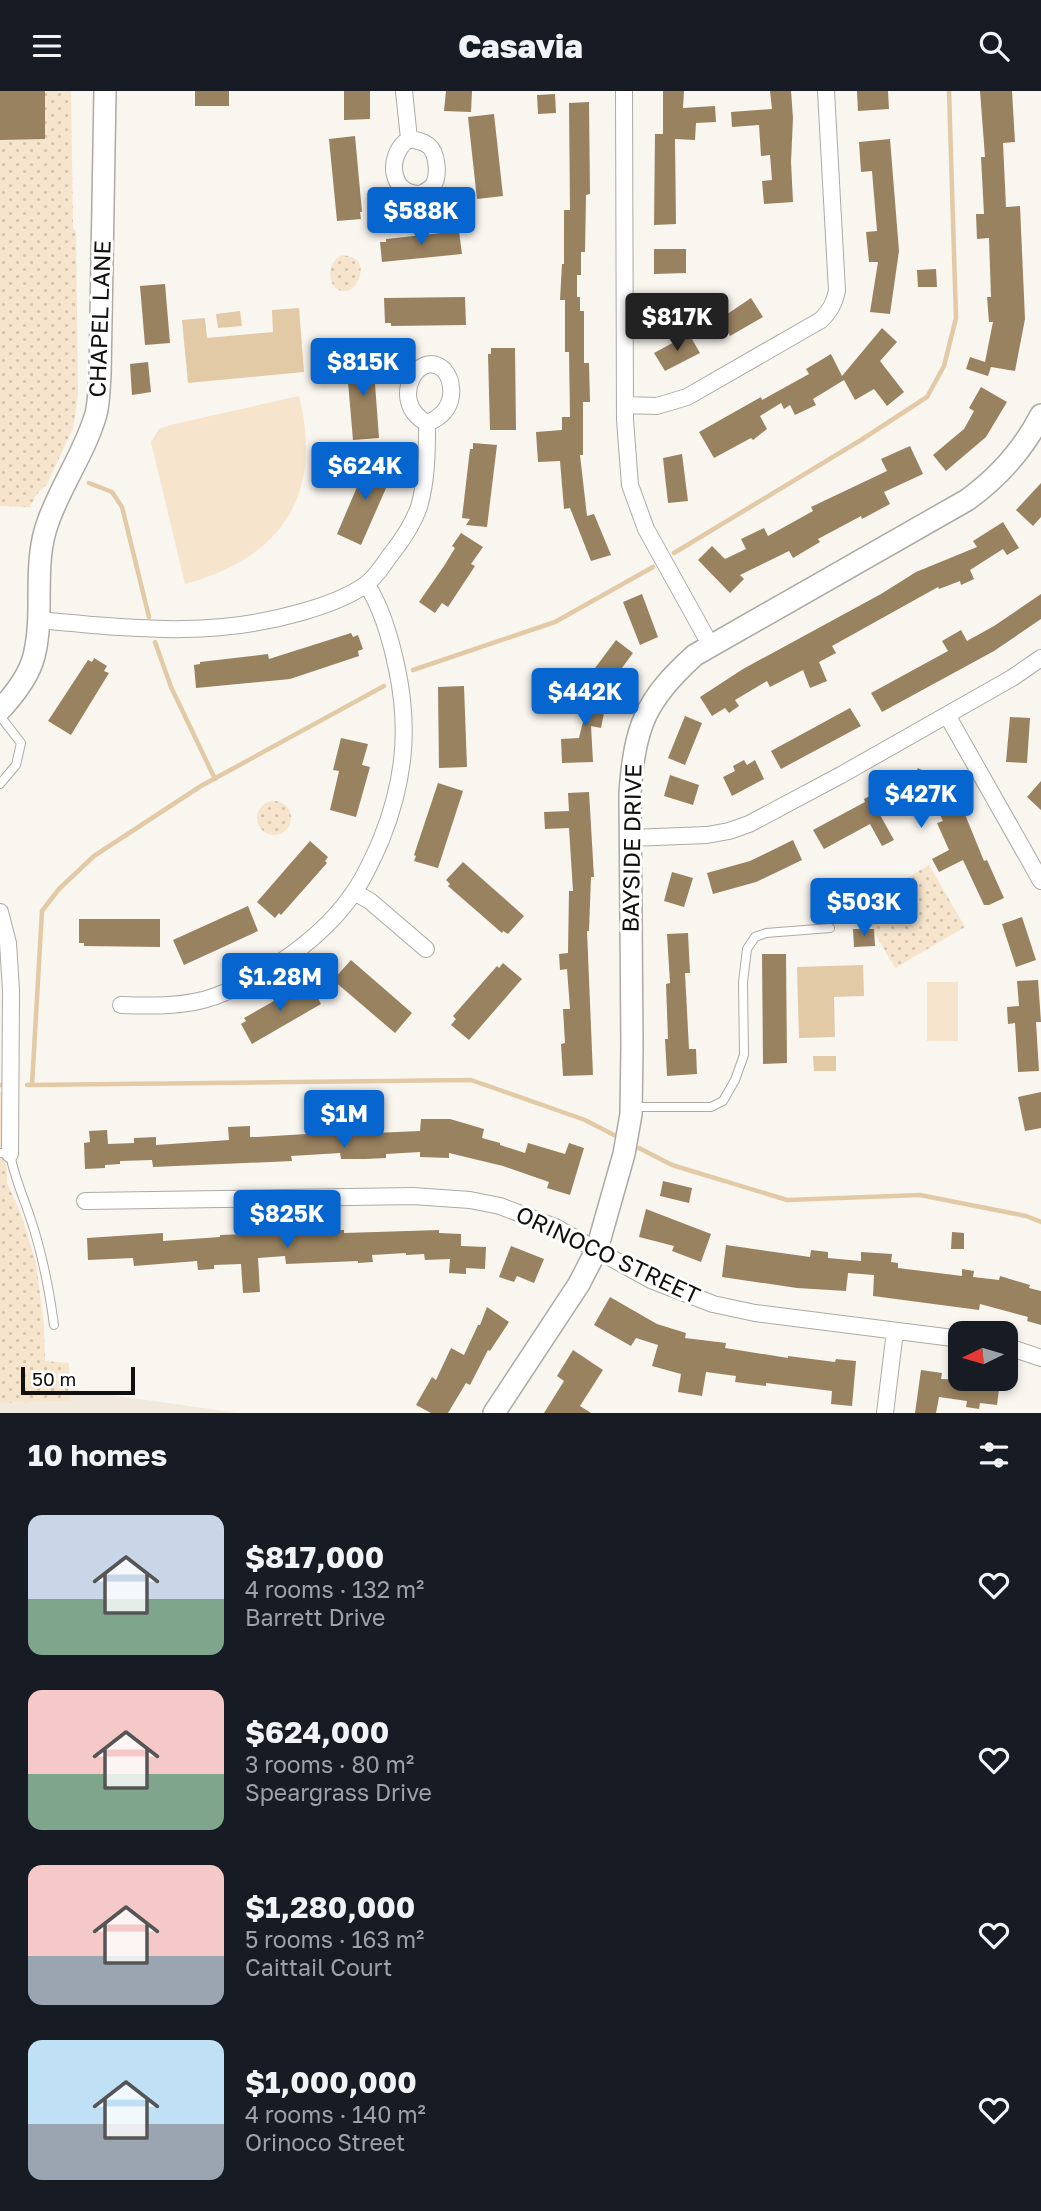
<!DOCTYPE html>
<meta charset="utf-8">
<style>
body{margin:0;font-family:"Golos Text",sans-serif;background:#242831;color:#f1f3f6;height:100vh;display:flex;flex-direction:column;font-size:26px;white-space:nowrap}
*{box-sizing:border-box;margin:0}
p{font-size:23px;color:#9ea1a6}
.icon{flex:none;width:38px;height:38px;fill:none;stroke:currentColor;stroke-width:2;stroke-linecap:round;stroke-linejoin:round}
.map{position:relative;height:1322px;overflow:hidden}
.panel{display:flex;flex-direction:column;background:#171b24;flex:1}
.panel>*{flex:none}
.needle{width:46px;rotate:265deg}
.tools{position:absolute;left:948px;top:1230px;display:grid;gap:14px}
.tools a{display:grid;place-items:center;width:70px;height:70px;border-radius:14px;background:#171b24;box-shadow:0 4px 10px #0003;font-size:35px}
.scale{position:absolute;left:21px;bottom:18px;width:114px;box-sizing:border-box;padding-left:7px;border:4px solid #11100e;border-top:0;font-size:19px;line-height:24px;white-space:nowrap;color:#11100e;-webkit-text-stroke:5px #fff;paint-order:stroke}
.price{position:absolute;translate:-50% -60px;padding:0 16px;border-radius:7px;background:#0665ce;color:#fff;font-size:23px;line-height:46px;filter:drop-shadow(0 2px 4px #0008)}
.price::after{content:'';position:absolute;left:50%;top:42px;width:21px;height:16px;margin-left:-10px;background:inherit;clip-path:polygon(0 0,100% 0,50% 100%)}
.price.on{background:#222;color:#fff}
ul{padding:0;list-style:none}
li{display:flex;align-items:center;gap:21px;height:175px;padding:0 28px}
li span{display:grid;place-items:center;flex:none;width:196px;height:140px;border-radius:14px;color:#555}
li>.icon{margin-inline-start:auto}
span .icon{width:84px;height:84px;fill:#fffc;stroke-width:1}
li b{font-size:30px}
h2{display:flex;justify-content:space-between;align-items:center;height:84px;padding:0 28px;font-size:30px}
header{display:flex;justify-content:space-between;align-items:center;height:91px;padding:0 28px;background:#171b24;font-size:32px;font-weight:800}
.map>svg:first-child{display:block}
.built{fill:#f1e9dd}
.green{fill:#f6e5cc}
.park{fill:url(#park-dots)}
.water{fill:#e3caa6}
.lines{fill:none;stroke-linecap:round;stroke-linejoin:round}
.stream{stroke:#e3caa6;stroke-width:4.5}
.building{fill:#998260}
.lane-casing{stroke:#aea9a4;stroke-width:10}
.street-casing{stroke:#aea9a4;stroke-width:18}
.secondary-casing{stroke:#aea9a4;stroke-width:24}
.lane{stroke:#fff;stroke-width:8}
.street{stroke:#fff;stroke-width:16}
.secondary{stroke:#fff;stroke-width:21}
.labels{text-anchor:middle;stroke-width:6;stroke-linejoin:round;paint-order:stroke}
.street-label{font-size:23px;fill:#11100e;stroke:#fff}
</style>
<header><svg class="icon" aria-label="menu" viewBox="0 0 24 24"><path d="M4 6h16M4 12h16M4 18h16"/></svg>Casavia<svg class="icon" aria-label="search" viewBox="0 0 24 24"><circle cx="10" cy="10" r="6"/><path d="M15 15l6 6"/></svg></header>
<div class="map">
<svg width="1041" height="1322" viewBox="0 0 1041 1322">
<defs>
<pattern id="park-dots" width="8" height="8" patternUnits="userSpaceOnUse" patternTransform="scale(1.75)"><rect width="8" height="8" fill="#f6e5cc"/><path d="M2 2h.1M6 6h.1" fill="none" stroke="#d2c3ae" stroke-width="1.8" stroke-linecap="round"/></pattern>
</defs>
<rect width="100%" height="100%" fill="#f9f5ef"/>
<path class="built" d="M69 1298 238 1322H0V1312L69 1310Z"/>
<path class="green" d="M299 305C324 403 282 467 185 493L151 351 159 338 170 334Z
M927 891H958V950H927Z"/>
<path class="park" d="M0 0H71L73 137 76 141 78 304 73 337 47 393 36 404 30 416 0 415Z
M342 164C348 165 354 166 358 170 365 179 357 200 345 200 327 201 325 171 342 164Z
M257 727a17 17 0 1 1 34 0a17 17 0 1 1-34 0Z
M929 774 965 836 895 877 859 815Z
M0 1001H4L7 1092 21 1123 36 1172 44 1235 45 1270 69 1272 70 1310 0 1312Z"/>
<path class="water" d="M299 217 304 281 188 292 182 229 205 227 207 247 273 241 272 219Z
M240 220 242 235 218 237 216 223Z
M863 874 864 905 834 906 835 946 799 947 797 876Z
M813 965H836V980H814Z"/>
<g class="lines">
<path class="stream" d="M89 392 112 401 122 416 149 526
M674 462 861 349 927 306 944 275 956 227 949 0
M155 551 171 596 215 688
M413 579 555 531 653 476
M0 994H2
M27 994 471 989 585 1029 614 1044
M32 994 42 820 59 798 94 765 201 695 384 595
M639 1057 672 1074 787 1109 920 1104 1026 1125 1041 1131"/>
</g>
<path class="building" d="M0 0H45V48L0 49Z
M195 0H229V15H195Z
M344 0H370V28L344 29Z
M446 0H472L471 21 444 20Z
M663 0H684L683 17 715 15 716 31 696 32 695 49 675 48 676 133 654 134 655 43H663Z
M770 0H791L793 27 791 71 793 111 764 113 762 90 772 89 770 64 761 65 759 34 732 36 731 21 772 18Z
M857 0H888L889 18 858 20Z
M980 0H1012L1015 51 1003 52 1006 116 1020 115 1025 228 1015 280 991 276 988 285 966 278 970 266 985 271 993 231H989L987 206H991L989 147 977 148 976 123H984L981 66H985Z
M555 3 556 22 538 23 537 4Z
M589 11 590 103 586 104 585 161H581V184H577V206H580V220H584V272H589L590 311H583V364H580L587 425 594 423 611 464 591 470 570 417 564 418 560 370 538 371 536 341 562 339V326H570L569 261H565V209H560L562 173H564V119H570L569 12Z
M494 23 503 105 477 108 468 26Z
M355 45 362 121H360L361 128 337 130 329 48Z
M890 48 899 160 890 223 870 221 878 171H869L866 141 877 140 872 80 861 81 859 51Z
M459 140 462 163 382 171 380 151H386V148Z
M654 158H686V182L654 183Z
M936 178 937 196H918L917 179Z
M165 193 170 252 145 254 140 195Z
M654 205H684V226L655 227Z
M465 206 466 234 391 235V232H385L384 207Z
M751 207 763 226 730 245 720 228Z
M882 237 897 251 880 270 904 301 887 315 874 298 855 309 844 289 813 308 816 314 795 324 790 314 784 318 781 312 760 325 767 338 753 349 751 347 714 367 699 341 761 306 762 309 809 283 806 278 831 263 842 285Z
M689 243 700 262 665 280 654 262Z
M491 257H515L516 339H490L488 263H491Z
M373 266 379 347 353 349 346 268Z
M148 271 151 301 132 304 130 273Z
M981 296 1007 311 986 346 946 380 933 364 964 338 974 320 969 317Z
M473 352 497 354 487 436 466 434 470 428 462 427 470 358H473Z
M910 355 923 383 884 401 890 413 862 428 861 425 818 448 820 451 793 467 789 460 740 484 744 488 730 502 698 469 712 455 725 468 746 458 741 448 764 437 768 445 813 420 811 416 887 380 881 368Z
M682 363 688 410 668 412 663 367Z
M369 368 394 379 361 454 337 443Z
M1041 392V426L1033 435 1016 419Z
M1003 431 1019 457 1007 464 1003 458 970 479 974 488 961 494 960 490 939 498 938 496 832 555 836 562 819 571 827 590 810 597 803 579 770 596 767 590 735 609 739 615 729 622 725 617 712 625 700 606 743 578 881 503 916 481 977 456 973 450Z
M461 442 483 456 471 473 475 475 448 516 442 512 435 522 419 511 444 475 455 457 452 455Z
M642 503 658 546 640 554 623 511Z
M1041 503V528L994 560 882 621 871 602 948 560 942 550 961 539 967 550 994 535Z
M351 542 353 546 358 544 363 558 358 560 359 565 290 588 196 597 194 574 200 573V571L268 563 269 568Z
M616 549 633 562 610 593 592 581Z
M94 567 107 575 104 580 109 582 71 644 48 630 88 569 92 571Z
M464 595 467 676 439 677 438 596Z
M576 600 606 602 604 622 601 637 591 635 593 671 562 672 561 648 579 647 585 622 574 621Z
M850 617 861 635 781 678 771 660Z
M685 625 702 632 685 674 668 667Z
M1010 626 1030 627 1027 672 1006 671Z
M341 647 368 653 362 674 370 676 356 726 330 719 339 680 333 679Z
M744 669 747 674 755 669 764 688 732 705 723 686 735 680 733 675Z
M918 677 944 692 961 722 964 721 984 770 987 769 1004 807 989 814H984L963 769 939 781 932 768 949 759 937 732 943 730 934 711 918 702 879 722 894 749 882 755 870 733 824 758 813 739 865 711 864 708 896 691 904 704Z
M670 684 699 694 693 714 664 705Z
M1041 690V719L1027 706Z
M438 692 463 700 438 777 414 770 416 765 414 764Z
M589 701 594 786H591L589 840H587L593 984 563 985 561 953 565 952 563 918H570L567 878 560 879 559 863 568 862 569 800H573L569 737 545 738 544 721 569 720 568 702Z
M793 749 802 769 756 791 713 803 707 782 750 770Z
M310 750 328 766 325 770 327 772 281 824 279 822 275 827 257 811Z
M463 771 524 825 508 843 503 840 502 842 448 795 450 793 446 789Z
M672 781 693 787 684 816 664 810Z
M248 815 258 840 184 874 173 849Z
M1022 826 1036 869 1016 876 1002 833Z
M79 828H160V856L84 855V852H79Z
M853 838H874L875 855 854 856Z
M688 842 690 882H685L689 958H696L697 983 667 985 665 948H668L666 893 670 892 667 843Z
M762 863H786L787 972 763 973Z
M351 869 412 922 395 942 333 889Z
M503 872 522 888 469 949 451 934 456 928 453 925 497 875 499 877Z
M1038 889 1041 931H1036L1039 980 1018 981 1015 932 1008 933 1007 916 1019 915 1017 890Z
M310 892 321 913 252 953 241 933 246 930 244 927 304 893 305 895Z
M1041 1001V1037L1025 1040 1018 1006Z
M421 1028H450L484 1038 482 1047 500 1052V1054L525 1062 528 1052 565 1063 569 1052 584 1057 570 1104 547 1097 549 1091 503 1075 449 1062V1067L420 1066V1061L386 1063V1067L365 1068H341L340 1062 324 1063 291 1065 292 1070 153 1076 152 1069 120 1070V1073L105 1074V1077L85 1078 84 1052 90 1051 89 1040 107 1039 108 1053 134 1052V1047L156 1046V1054L229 1049 228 1036 250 1035V1046H257L323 1042 322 1031 344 1030V1037H351V1043L420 1040Z
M663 1090 692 1097 689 1112 660 1105Z
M646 1118 711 1143 701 1171 672 1160 674 1155 639 1146Z
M344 1139V1142L439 1139V1142L461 1143V1155L486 1156 485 1178 466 1177V1183L449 1182 450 1168 425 1169 424 1163 406 1164V1162L372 1164 373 1171 358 1172V1170L286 1173 285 1165 258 1167 260 1201 243 1202 241 1173 214 1174V1178L198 1179 197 1170 134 1175 133 1167 88 1169 87 1147 163 1142V1150L220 1146V1144Z
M952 1141 964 1142V1158H951Z
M726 1154 810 1166 811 1159 828 1161V1167L861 1170V1161L892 1163 891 1171 898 1172V1177L962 1185V1178L974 1180 973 1186 999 1189 1000 1185 1030 1194 1029 1197 1041 1200V1234L1027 1230 1028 1226 980 1213 979 1219 873 1205 874 1184 848 1182 846 1200 797 1197 722 1186Z
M511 1155 544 1168 534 1192 517 1185 514 1191 499 1186Z
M610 1206 657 1233 686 1242 685 1247 726 1252 725 1257 788 1267V1265L835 1271 836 1268 856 1270 852 1315 831 1313 832 1300 766 1292V1295L735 1291 736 1285 706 1281 702 1305 678 1301 681 1283 652 1275 658 1254 636 1247 631 1255 594 1234Z
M487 1216 509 1231 490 1260 488 1259 470 1294 466 1292 448 1322H431L416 1314 432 1286 436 1289 451 1257 464 1264 478 1234H480Z
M573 1259 603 1279 580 1315 591 1322H544L564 1290 557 1285Z
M921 1279 942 1282 941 1288 1000 1290 997 1314 980 1312 979 1318 966 1316 967 1310 939 1306 936 1322H915Z"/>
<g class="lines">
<defs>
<path id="lane" d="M0 625 21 652 16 674 0 693
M634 1016H711L723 1010 735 989 744 964 743 891 747 858 755 846 766 842 830 837
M0 1062 10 1063C14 1085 23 1105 30 1126 42 1161 49 1197 54 1234"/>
<path id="street" d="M404 0 409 48
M624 0 625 329 630 394 646 438 711 555
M409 48C416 49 423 50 429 55 437 62 439 83 434 93 431 98 426 100 421 103 389 104 386 63 409 48Z
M625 314 657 315 687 306 821 229C830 220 834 213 837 200L826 0
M38 529C131 537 209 548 302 521 323 515 347 507 365 494 376 487 384 472 392 462 403 448 413 433 419 416 427 388 427 360 427 332 440 327 449 319 451 305 452 296 450 286 444 279 419 255 387 311 427 332
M947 624 1041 790
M630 747 707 744 729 740 749 733 841 684 1012 587 1041 567
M354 801 370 810 426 858
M0 821 8 852 11 899 10 1063
M121 914C152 915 186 916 216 905 266 886 324 846 354 801 365 786 373 767 381 749 404 692 410 639 397 578 391 549 383 519 367 494
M85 1110 413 1105 470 1109 500 1115 555 1136 651 1189 713 1213 755 1222 961 1248
M1006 1255 1041 1267
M885 1322 895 1240"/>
<path id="secondary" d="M0 619C14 604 29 585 34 565 45 521 32 474 48 431 61 394 85 361 96 323 99 311 99 297 100 285L105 0
M494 1322 579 1193 597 1158 624 1063 631 1023 632 954 630 702C635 635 645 609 695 564L967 409C999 386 1023 359 1041 324"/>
</defs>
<use href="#lane" class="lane-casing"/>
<use href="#street" class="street-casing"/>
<use href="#secondary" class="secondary-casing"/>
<use href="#lane" class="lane"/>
<use href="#street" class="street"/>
<use href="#secondary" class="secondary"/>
</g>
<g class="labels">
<g class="street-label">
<text transform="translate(100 228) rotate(-88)" y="8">CHAPEL LANE</text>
<text transform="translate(632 757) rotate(-89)" y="8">BAYSIDE DRIVE</text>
<text transform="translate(608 1164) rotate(25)" y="8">ORINOCO STREET</text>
</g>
</g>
</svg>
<div class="tools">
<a><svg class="needle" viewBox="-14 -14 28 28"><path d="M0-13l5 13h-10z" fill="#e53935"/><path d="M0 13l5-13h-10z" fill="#9ea1a6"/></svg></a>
</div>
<div class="scale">50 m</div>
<b class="price" style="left:421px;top:156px">$588K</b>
<b class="price on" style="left:677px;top:262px">$817K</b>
<b class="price" style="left:363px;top:307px">$815K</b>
<b class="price" style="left:365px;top:411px">$624K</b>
<b class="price" style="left:585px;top:637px">$442K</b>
<b class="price" style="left:921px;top:739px">$427K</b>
<b class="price" style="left:864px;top:847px">$503K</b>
<b class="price" style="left:280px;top:922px">$1.28M</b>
<b class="price" style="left:344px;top:1059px">$1M</b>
<b class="price" style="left:287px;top:1159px">$825K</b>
</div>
<section class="panel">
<h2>10 homes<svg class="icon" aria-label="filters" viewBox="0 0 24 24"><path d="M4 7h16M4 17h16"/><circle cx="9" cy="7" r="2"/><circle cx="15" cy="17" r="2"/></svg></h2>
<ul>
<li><span style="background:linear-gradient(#c9d6e8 60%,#7fa58c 0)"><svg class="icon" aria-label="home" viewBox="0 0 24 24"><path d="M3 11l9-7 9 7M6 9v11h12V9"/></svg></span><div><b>$817,000</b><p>4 rooms · 132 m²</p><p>Barrett Drive</p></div><svg class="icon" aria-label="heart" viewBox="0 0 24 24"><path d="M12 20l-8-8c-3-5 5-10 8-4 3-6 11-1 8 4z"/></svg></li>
<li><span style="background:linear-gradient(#f6c9c9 60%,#7fa58c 0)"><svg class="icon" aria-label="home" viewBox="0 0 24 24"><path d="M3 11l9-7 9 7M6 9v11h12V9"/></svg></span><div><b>$624,000</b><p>3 rooms · 80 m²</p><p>Speargrass Drive</p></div><svg class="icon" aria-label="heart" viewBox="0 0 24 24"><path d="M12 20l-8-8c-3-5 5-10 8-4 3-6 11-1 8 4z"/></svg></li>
<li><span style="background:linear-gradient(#f6c9c9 65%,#9aa5b1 0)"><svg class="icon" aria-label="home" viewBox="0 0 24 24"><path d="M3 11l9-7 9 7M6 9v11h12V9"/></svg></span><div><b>$1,280,000</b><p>5 rooms · 163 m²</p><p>Caittail Court</p></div><svg class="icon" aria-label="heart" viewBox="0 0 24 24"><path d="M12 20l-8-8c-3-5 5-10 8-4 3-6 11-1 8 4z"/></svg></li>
<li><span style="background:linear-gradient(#bfe0f5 60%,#9aa5b1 0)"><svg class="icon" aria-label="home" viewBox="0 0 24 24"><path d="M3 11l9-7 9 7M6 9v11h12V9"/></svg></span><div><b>$1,000,000</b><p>4 rooms · 140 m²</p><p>Orinoco Street</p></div><svg class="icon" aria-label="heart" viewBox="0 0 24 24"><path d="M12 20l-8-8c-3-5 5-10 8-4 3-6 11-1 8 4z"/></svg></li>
</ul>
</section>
